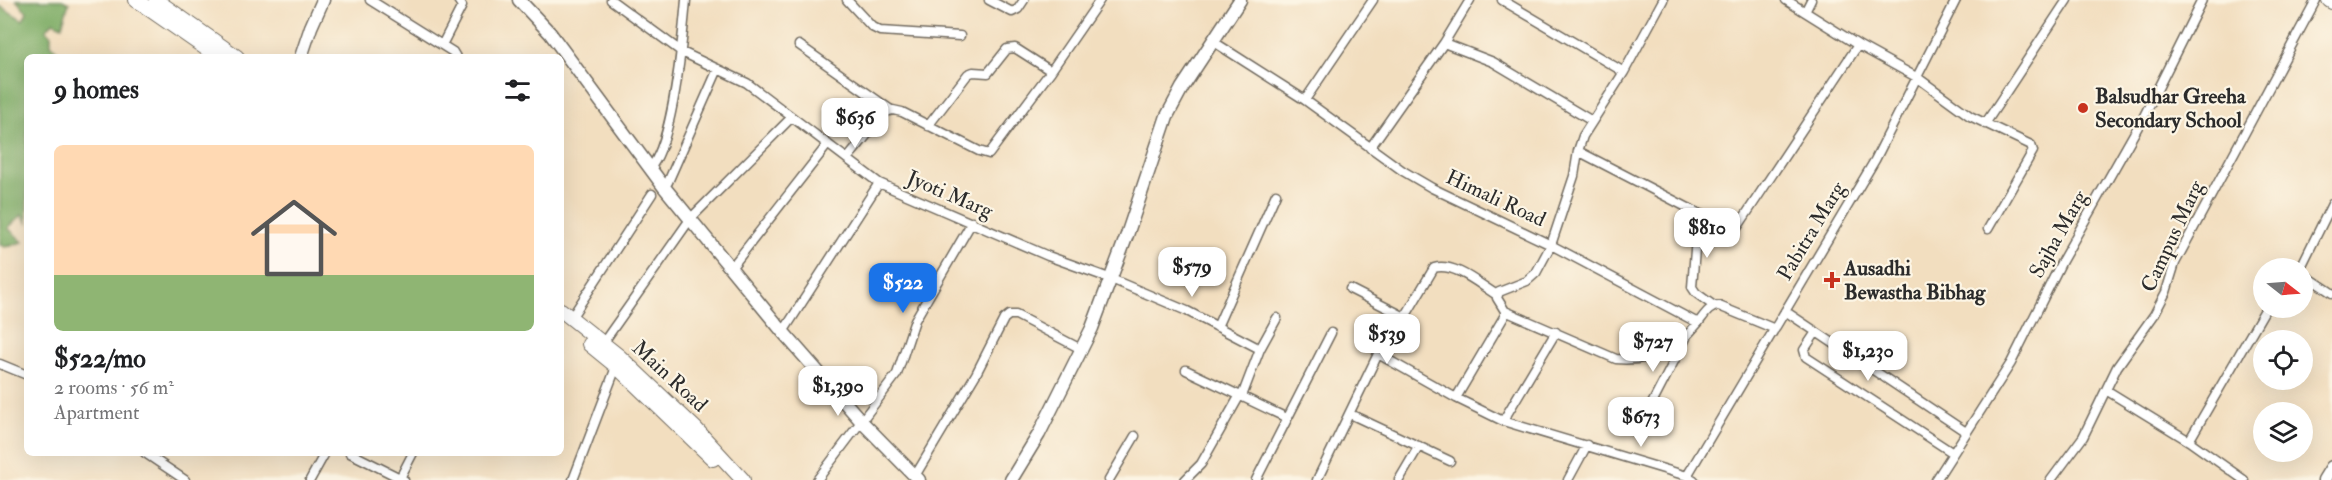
<!DOCTYPE html>
<meta charset="utf-8">
<style>
body{margin:0;font-family:"IM FELL Double Pica",serif;background:#f6f6f6;color:#202124;height:100vh;display:flex;flex-direction:column;font-size:22px;white-space:nowrap}
*{box-sizing:border-box;margin:0}
p{font-size:20px;color:#757577}
.icon{flex:none;width:33px;height:33px;fill:none;stroke:currentColor;stroke-width:2;stroke-linecap:round;stroke-linejoin:round}
.map{position:relative;flex:1;overflow:hidden}
.details{position:absolute;left:24px;top:54px;width:540px;height:402px;display:flex;flex-direction:column;background:#fff;border-radius:9px;box-shadow:0 6px 24px #0002}
.details>*{flex:none}
.needle{width:39px;rotate:107deg}
.tools{position:absolute;left:2253px;top:258px;display:grid;gap:12px}
.tools a{display:grid;place-items:center;width:60px;height:60px;border-radius:50%;background:#fff;box-shadow:0 6px 24px #0002;font-size:30px}
.price{position:absolute;translate:-50% -51px;padding:0 14px;border-radius:12px;background:#fff;color:#222;font-size:20px;line-height:39px;filter:drop-shadow(0 2px 3px #0008)}
.price::after{content:'';position:absolute;left:50%;top:36px;width:18px;height:14px;margin-left:-9px;background:inherit;clip-path:polygon(0 0,100% 0,50% 100%)}
.price.selected{background:#1a73e8;color:#fff}
ul{padding:0;list-style:none}
li{display:grid;align-content:center;gap:12px;height:318px;padding:0 30px}
li+li{border-top:2px solid #e0e0e0}
li span{display:grid;place-items:center;height:186px;border-radius:9px;color:#555}
li>.icon{margin-inline-start:auto}
span .icon{width:108px;height:108px;fill:#fffc;stroke-width:1}
li b{font-size:26px}
h2{display:flex;justify-content:space-between;align-items:center;height:72px;padding:0 30px;font-size:26px}
.map>svg:first-child{display:block}
.forest{fill:#7dac65;stroke:#546c48;stroke-width:1.5}
.lines{fill:none;stroke-linecap:round;stroke-linejoin:round}
.street-casing{stroke:#716a5f;stroke-width:11}
.secondary-casing{stroke:#716a5f;stroke-width:15}
.primary-casing{stroke:#716a5f;stroke-width:16}
.street{stroke:#fff;stroke-width:8}
.secondary{stroke:#fff;stroke-width:12}
.primary{stroke:#fff;stroke-width:14}
.poi-dot{fill:#c8321e;stroke:#fcf5e5;stroke-width:2}
.labels{text-anchor:middle;stroke-width:4.5;stroke-linejoin:round;paint-order:stroke}
.poi-label{font-size:21px;font-weight:bold;fill:#2b2b2b;stroke:#fcf5e5;text-anchor:start}
.street-label{font-size:21px;fill:#2b2b2b;stroke:#fcf5e5}
</style>
<div class="map">
<svg width="2332" height="480" viewBox="0 0 2332 480">
<rect width="100%" height="100%" fill="#fcf5e5"/>
<filter id="ink" filterUnits="userSpaceOnUse"><feTurbulence type="fractalNoise" baseFrequency=".0167" numOctaves="2"/><feDisplacementMap in="SourceGraphic" scale="12" xChannelSelector="R" yChannelSelector="G"/><feConvolveMatrix kernelMatrix="1 2 1 2 8 2 1 2 1" color-interpolation-filters="sRGB"/></filter>
<filter id="wash" filterUnits="userSpaceOnUse"><feTurbulence type="fractalNoise" baseFrequency=".008" numOctaves="4" result="noise"/><feDisplacementMap in="SourceGraphic" scale="24" xChannelSelector="R" yChannelSelector="G"/><feGaussianBlur stdDeviation="1.35" result="paint"/><feColorMatrix in="noise" values="0 0 0 0 0 0 0 0 0 0 0 0 0 0 0 0 0 1.4 0 .05"/><feComposite in="paint" operator="in"/></filter>
<g filter="url(#wash)">
<rect width="100%" height="100%" fill="#f2debf"/>
<path class="forest" d="M16 0H62L69 3 62 26 53 22 46 30 51 35V44L59 53 58 57H27V223L22 215 8 228 23 242 6 247 0 245V6L23 20 27 12Z"/>
</g>
<g filter="url(#ink)">
<g class="lines">
<defs>
<path id="street" d="M370 0 453 52 456 57
M611 0 682 52 747 83 879 183 1048 256 1109 278 1187 311 1260 349
M847 0 872 27 880 31 960 36
M989 0 1012 12 1018 9 1024 0
M1502 0 1624 72
M1786 0 1858 45 1918 78 1970 116 2031 145 2033 151 1988 229
M1805 12 1811 0
M1214 42 1305 100 1403 171 1432 188 1551 245 1698 323C1704 316 1709 306 1719 306L1775 329
M1444 43 1493 62 1592 121
M442 45 462 6 458 0
M799 45 891 110
M1305 100 1373 0
M1985 124 2067 0
M928 126 968 74 973 72 988 73 1007 49 1015 48 1051 71
M1370 148 1444 43 1470 0
M1578 151 1698 213 1737 228 1858 45
M847 159 886 112 893 110 902 112 979 151 989 154 1051 71 1100 0
M650 168C673 144 683 35 686 0
M664 187 668 182 718 69
M1698 213 1692 287 1696 293 1714 306
M731 268 828 144
M2286 268H2295L2302 265 2332 204
M2302 273 2332 293
M1505 311 1616 359C1649 362 1677 349 1698 323
M1785 311 1966 432
M1405 317 1434 268C1455 262 1480 285 1497 295
M571 318 652 194
M1217 327 1276 194
M783 332 879 183
M1816 332 1804 350 1806 357 1953 453
M603 343 691 218 792 117
M1378 354 1456 398 1503 421 1687 476 1694 480
M0 364 27 375
M1186 370 1287 418
M2106 390 2189 441 2244 480
M1242 396 1260 349 1277 318
M1456 398 1505 315V311L1497 298 1499 292 1527 281 1536 273 1551 245 1574 176 1578 151 1583 136 1624 72 1663 0
M1350 414 1450 461
M1503 421 1556 332
M1643 421 1686 338
M2189 441 2266 308
M145 453 185 480
M350 453 404 480
M915 476 976 374 1004 319 1009 315H1016L1081 349
M1687 476 1875 160 1956 0
M310 480 325 453
M399 480 413 453
M573 480 618 362
M817 480 897 374 915 320 972 222
M1109 480 1135 436
M1185 480 1201 464 1240 395
M1256 480 1331 333
M1317 480 1378 354 1405 317 1350 289
M1399 480 1419 446
M1568 480 1587 445
M1936 480 2011 363 2062 261 2144 116 2202 0
M2051 480 2083 437 2117 367 2154 315 2166 292 2175 263 2316 0"/>
<path id="secondary" d="M519 0 550 33 664 187 783 332 862 422 919 480
M301 57 311 27 323 0
M1011 480 1039 434 1092 328 1127 235 1167 116 1182 88 1240 0
M2324 480 2332 467"/>
<path id="primary" d="M136 0 218 57
M156 0 237 57
M2329 0 2332 2
M561 310 620 357 695 428 743 480
M589 344 616 366 713 459"/>
</defs>
<use href="#street" class="street-casing"/>
<use href="#secondary" class="secondary-casing"/>
<use href="#primary" class="primary-casing"/>
<use href="#street" class="street"/>
<use href="#secondary" class="secondary"/>
<use href="#primary" class="primary"/>
</g>
</g>
<g class="poi-dot">
<circle cx="2083" cy="108" r="6"/>
<path d="M1829 271h6v6h6v6h-6v6h-6v-6h-6v-6h6z"/>
</g>
<g class="labels">
<g class="poi-label">
<text x="2095" y="103">Balsudhar Greeha<tspan x="2095" dy="24">Secondary School</tspan></text>
<text x="1844" y="275">Ausadhi<tspan x="1844" dy="24">Bewastha Bibhag</tspan></text>
</g>
<g class="street-label">
<text transform="translate(950 194) rotate(23)" y="7">Jyoti Marg</text>
<text transform="translate(1496 198) rotate(25)" y="7">Himali Road</text>
<text transform="translate(1811 231) rotate(-59)" y="7">Pabitra Marg</text>
<text transform="translate(2058 234) rotate(-61)" y="7">Sajha Marg</text>
<text transform="translate(2172 236) rotate(-65)" y="7">Campus Marg</text>
<text transform="translate(670 376) rotate(43)" y="7">Main Road</text>
</g>
</g>
</svg>
<div class="tools">
<a><svg class="needle" viewBox="-14 -14 28 28"><path d="M0-13l5 13h-10z" fill="#e53935"/><path d="M0 13l5-13h-10z" fill="#757577"/></svg></a>
<a><svg class="icon" aria-label="locate" viewBox="0 0 24 24"><circle cx="12" cy="12" r="6"/><path d="M12 2v4M12 18v4M2 12h4M18 12h4"/></svg></a>
<a><svg class="icon" aria-label="layers" viewBox="0 0 24 24"><path d="M12 4l9 5-9 5-9-5zM3 14l9 5 9-5"/></svg></a>
</div>
<b class="price" style="left:855px;top:149px">$636</b>
<b class="price" style="left:1707px;top:259px">$810</b>
<b class="price" style="left:1192px;top:298px">$579</b>
<b class="price selected" style="left:903px;top:314px">$522</b>
<b class="price" style="left:1387px;top:365px">$539</b>
<b class="price" style="left:1653px;top:373px">$727</b>
<b class="price" style="left:1868px;top:382px">$1,230</b>
<b class="price" style="left:838px;top:417px">$1,390</b>
<b class="price" style="left:1641px;top:448px">$673</b>
<section class="details">
<h2>9 homes<svg class="icon" aria-label="filters" viewBox="0 0 24 24"><path d="M4 7h16M4 17h16"/><circle cx="9" cy="7" r="2"/><circle cx="15" cy="17" r="2"/></svg></h2>
<ul>
<li><span style="background:linear-gradient(#ffd9b3 70%,#8fb573 0)"><svg class="icon" aria-label="home" viewBox="0 0 24 24"><path d="M3 11l9-7 9 7M6 9v11h12V9"/></svg></span><div><b>$522/mo</b><p>2 rooms · 56 m²</p><p>Apartment</p></div></li>
</ul>
</section>
</div>
